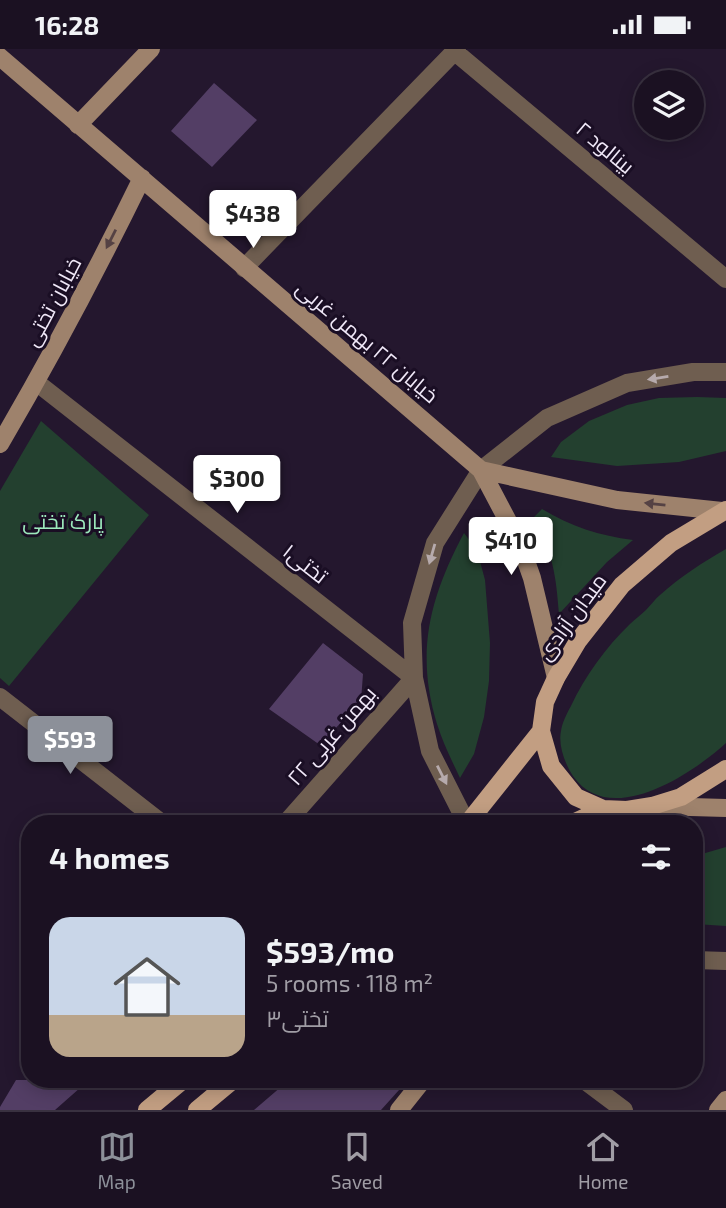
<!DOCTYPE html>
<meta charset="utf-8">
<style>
body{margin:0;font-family:"Exo 2",Cairo,sans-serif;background:#281f2f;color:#f1f3f6;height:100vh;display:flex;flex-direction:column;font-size:26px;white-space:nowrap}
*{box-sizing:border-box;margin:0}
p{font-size:23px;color:#a09da5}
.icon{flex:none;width:38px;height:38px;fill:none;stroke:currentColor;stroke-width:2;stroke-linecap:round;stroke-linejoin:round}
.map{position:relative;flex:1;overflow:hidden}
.details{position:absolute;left:21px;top:766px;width:682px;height:273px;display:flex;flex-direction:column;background:#1b1122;border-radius:28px;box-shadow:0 4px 18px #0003,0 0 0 2px #393140}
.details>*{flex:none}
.tools{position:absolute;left:634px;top:21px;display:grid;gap:14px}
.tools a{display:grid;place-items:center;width:70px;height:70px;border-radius:50%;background:#1b1122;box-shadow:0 4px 18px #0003,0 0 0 2px #393140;font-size:35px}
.price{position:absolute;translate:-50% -60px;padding:0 16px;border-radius:7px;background:#fff;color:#222;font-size:23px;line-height:46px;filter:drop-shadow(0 2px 4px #0008)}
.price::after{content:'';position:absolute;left:50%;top:42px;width:21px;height:16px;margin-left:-10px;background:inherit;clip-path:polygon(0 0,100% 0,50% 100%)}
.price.on{background:#8c9099;color:#fff}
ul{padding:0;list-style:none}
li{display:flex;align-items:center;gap:21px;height:175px;padding:0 28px}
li+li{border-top:2px solid #393140}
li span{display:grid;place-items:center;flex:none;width:196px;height:140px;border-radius:21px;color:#555}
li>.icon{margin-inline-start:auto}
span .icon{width:84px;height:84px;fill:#fffc;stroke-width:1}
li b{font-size:30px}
h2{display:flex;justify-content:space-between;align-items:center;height:84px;padding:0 28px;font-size:30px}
.status{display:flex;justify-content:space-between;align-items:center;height:49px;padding:0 35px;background:#1b1122;direction:ltr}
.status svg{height:19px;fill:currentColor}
.tab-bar{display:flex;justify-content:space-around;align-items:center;height:98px;border-top:2px solid #393140;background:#1b1122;font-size:19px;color:#a09da5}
.tab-bar a{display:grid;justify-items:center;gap:4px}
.tab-bar .on{color:#8c9099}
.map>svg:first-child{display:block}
.green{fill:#23402f}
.building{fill:#533e65}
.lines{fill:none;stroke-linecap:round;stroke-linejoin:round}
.street{stroke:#6f5e50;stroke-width:18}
.secondary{stroke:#9e826c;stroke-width:18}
.primary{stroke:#c29e82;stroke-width:18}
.oneway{fill:#554244}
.oneway2{fill:#b6aaac}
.labels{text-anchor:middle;stroke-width:6;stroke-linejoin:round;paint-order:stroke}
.street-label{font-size:21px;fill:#f0e8f8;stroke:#1a0e24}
.park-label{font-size:21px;fill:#9deabd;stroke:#1a0e24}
</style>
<div class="status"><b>16:28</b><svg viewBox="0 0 49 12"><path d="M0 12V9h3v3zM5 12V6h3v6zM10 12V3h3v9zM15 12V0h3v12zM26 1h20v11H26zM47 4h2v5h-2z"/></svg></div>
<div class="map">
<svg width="726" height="1061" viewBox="0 0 726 1061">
<rect width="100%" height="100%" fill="#24172e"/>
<path class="green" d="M697 348 726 349V402L679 413 617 417 551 408 561 393 589 372 627 356 659 349Z
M41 372 149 466 9 637 0 629V442Z
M542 460C570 477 600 487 633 491L607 513 559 565C556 526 553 503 533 469Z
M464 484 477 501 485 531 490 594 489 632 484 668 474 705 460 729C452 712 443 694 437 675 415 603 430 548 464 484Z
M726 500V694C692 725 610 780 573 727 565 715 558 696 561 682 562 674 567 664 571 657 585 627 606 598 630 575 635 570 641 566 646 561 651 556 655 550 660 546 680 528 703 513 726 500Z
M726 798V877L695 875V807Z"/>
<path class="building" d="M214 34 257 71 212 118 171 82Z
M323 594 363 625 361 652 320 696 269 660Z
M16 1031H89L55 1061H0V1058Z
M289 1031H408L381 1061H254Z"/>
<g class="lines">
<path class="street" d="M454 2 726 230
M244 219 457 0
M36 333 414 629 285 775
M0 648 163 775
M467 775 430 702 414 629 412 574 435 494 481 421 547 369 627 334 693 323H726
M695 911 726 912
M584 1031 624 1061"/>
<path class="secondary" d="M0 8 481 421 520 495 532 529 556 629
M78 76 151 0
M0 395C51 308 98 219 142 129
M481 421 617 451 722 462
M655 757 726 759
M399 1061 423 1031
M718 1061 726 1051"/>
<path class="primary" d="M726 461 671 494 622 536 578 592 556 629 545 653 541 682 551 717 576 748 603 760 627 761 652 757 681 748 726 720
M467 775 541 682
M571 775 603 760
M147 1061 183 1031
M197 1061 233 1031"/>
</g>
<defs><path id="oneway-solid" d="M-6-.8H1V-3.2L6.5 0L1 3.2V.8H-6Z" transform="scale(1.75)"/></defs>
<g class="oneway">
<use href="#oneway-solid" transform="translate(111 190) rotate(117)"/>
<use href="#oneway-solid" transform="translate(655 455) rotate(-174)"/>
</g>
<g class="oneway2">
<use href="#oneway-solid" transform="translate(658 329) rotate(171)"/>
<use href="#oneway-solid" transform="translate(432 505) rotate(106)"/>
<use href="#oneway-solid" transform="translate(442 726) rotate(63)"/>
</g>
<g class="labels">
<g class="street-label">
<text transform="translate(605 99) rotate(40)" y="7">بینالود ۲</text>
<text transform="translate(53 253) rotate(-62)" y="7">خیابان تختی</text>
<text transform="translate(367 293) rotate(40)" y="7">خیابان ۲۲ بهمن غربی</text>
<text transform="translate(305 515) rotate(38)" y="7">تختی۱</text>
<text transform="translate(572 568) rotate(-54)" y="7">میدان آزادی</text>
<text transform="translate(332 687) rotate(-49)" y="7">۲۲ بهمن غربی</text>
</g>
<g class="park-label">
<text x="63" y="480">پارک تختی</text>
</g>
</g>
</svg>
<div class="tools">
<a><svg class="icon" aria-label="layers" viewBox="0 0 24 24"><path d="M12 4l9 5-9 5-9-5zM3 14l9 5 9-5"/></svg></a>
</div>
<b class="price" style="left:253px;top:201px">$438</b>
<b class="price" style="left:237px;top:466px">$300</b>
<b class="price" style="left:511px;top:528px">$410</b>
<b class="price on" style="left:70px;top:727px">$593</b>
<section class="details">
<h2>4 homes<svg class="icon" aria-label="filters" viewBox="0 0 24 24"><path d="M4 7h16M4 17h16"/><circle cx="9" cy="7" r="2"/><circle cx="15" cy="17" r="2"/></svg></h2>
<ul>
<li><span style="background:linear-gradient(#c9d6e8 70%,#b9a48a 0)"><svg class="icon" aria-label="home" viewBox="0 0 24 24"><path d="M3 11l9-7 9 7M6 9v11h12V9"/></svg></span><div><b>$593/mo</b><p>5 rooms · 118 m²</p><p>تختی۳</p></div></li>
</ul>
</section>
</div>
<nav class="tab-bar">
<a class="on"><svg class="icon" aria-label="map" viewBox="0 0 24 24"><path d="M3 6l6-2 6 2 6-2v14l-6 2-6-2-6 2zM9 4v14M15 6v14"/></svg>Map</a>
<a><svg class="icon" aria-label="saved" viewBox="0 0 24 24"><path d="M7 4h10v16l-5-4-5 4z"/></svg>Saved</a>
<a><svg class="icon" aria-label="home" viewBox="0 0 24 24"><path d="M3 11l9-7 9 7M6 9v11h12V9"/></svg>Home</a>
</nav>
